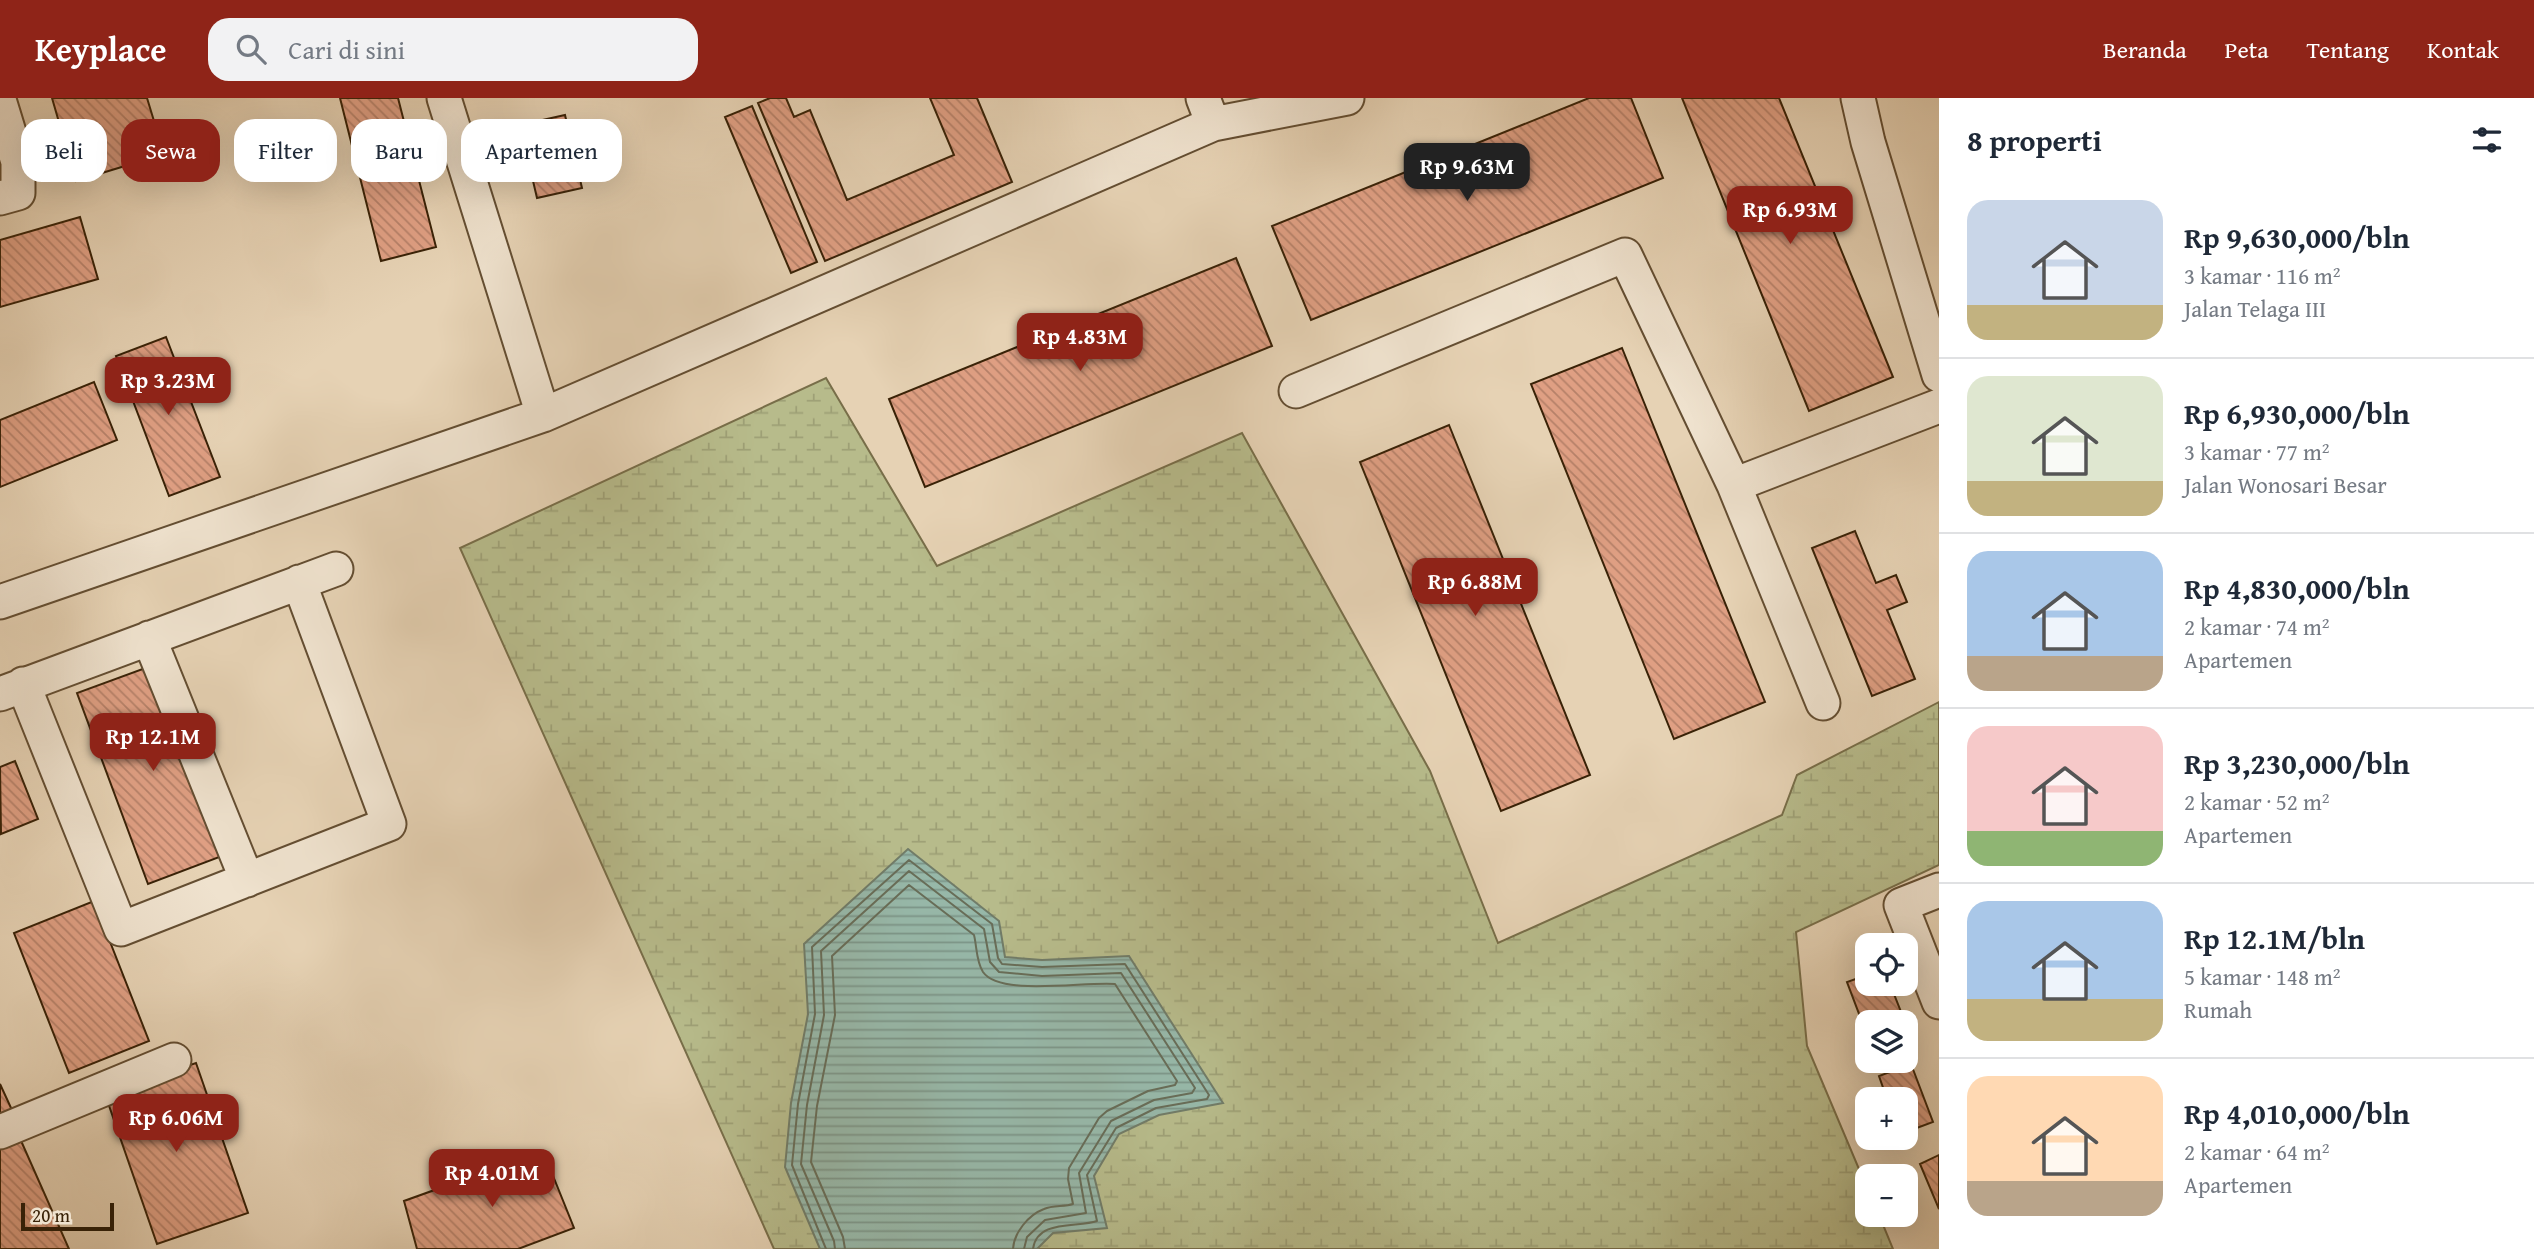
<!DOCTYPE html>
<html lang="id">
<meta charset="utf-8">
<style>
body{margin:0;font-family:"Gentium Book Plus",serif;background:#f2f2f3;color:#1f2937;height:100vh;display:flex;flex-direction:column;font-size:26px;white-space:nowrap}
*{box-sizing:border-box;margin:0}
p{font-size:23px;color:#747a83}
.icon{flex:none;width:38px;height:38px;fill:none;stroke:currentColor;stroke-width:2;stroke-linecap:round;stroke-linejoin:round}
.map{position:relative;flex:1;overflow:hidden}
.sheet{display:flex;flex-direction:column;background:#fff;width:595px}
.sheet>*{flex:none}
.hud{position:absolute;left:21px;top:21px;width:665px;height:63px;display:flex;gap:14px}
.fabs{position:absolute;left:1855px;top:835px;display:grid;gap:14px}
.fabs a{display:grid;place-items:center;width:63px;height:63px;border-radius:14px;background:#fff;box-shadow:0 7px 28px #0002;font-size:35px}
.scale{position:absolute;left:21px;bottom:18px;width:93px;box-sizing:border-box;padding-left:7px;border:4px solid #392207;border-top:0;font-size:19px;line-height:24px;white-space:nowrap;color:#392207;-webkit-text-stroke:5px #efe2ce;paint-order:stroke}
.price{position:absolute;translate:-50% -60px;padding:0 16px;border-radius:14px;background:#8f2418;color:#fff;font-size:23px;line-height:46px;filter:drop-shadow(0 2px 4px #0008)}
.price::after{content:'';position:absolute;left:50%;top:42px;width:21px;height:16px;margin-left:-10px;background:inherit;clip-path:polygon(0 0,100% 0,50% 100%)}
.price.active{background:#222;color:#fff}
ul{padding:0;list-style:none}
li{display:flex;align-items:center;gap:21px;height:175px;padding:0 28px}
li+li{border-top:2px solid #e0e1e3}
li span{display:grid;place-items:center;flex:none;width:196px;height:140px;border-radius:21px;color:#555}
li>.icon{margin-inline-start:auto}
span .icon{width:84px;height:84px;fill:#fffc;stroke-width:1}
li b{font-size:30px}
h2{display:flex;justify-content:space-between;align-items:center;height:84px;padding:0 28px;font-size:30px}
.chip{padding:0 24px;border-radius:21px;background:#fff;box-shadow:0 7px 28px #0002;font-size:24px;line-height:63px}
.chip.active{background:#8f2418;color:#fff}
header{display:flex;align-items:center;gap:42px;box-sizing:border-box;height:98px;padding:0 35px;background:#8f2418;color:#fff}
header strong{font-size:33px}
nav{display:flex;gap:38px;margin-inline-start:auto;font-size:24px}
.search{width:490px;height:63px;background:#f2f2f3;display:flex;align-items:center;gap:18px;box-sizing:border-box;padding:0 24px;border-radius:21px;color:#747a83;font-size:26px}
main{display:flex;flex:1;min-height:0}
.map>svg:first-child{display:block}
.wetland{fill:url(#wetland-marsh);stroke:#786e49;stroke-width:2}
.water{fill:url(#water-rules);stroke:#717c68;stroke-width:2}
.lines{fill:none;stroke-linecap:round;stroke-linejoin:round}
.shore{stroke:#686d58;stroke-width:2}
.building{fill:url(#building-back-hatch);stroke:#392207;stroke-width:2}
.minor-casing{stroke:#644e32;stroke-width:37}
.minor{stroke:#efe2ce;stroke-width:33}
</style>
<header>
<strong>Keyplace</strong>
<div class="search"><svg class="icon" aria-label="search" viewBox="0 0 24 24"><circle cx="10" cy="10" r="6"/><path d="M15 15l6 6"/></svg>Cari di sini</div>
<nav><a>Beranda</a><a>Peta</a><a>Tentang</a><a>Kontak</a></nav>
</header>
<main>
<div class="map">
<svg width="1939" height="1151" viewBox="0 0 1939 1151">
<defs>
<pattern id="wetland-marsh" width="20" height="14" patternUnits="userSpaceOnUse" patternTransform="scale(1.75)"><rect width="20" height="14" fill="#b7bb8b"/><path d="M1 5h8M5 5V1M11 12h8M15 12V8" fill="none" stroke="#9ea076"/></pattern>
<pattern id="water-rules" width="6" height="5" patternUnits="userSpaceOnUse" patternTransform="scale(1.75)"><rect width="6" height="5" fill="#97b8a9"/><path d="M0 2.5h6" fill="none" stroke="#7c9588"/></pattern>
<pattern id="building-back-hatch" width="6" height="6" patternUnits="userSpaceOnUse" patternTransform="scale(1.75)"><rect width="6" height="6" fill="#df9f83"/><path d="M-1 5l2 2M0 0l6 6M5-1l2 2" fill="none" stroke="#b68169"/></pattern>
</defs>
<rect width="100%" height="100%" fill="#e6d2b4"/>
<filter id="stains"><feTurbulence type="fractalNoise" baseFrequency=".00286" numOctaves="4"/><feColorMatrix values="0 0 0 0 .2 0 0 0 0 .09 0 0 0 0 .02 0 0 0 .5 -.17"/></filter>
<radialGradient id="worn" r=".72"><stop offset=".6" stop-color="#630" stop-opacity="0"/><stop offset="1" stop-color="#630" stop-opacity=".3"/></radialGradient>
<path class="wetland" d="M826 280 937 468 1242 335 1430 673 1498 845 1782 717 1797 677 1939 604V767L1796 834 1807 948 1867 1090V1116L1879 1117 1893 1151H774L460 450Z"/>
<path class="water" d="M908 751 999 823 1005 859 1042 862 1129 858 1223 1005 1159 1017 1119 1036 1094 1078 1107 1130 1053 1135 1037 1151H820L785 1069 791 1005 808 916 804 846Z"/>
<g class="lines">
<path class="shore" d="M826 1151 792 1067 798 1006 815 916 812 849 909 762 992 826 998 860 1002 866 1042 869 1125 866 1209 997 1207 1001 1156 1010 1116 1030 1087 1077 1097 1123C1077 1130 1037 1121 1033 1151
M835 1151 834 1143 801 1066 807 1007 824 917 821 853 909 773 984 831 990 864 999 874 1042 878 1121 875 1195 990 1192 995 1154 1002 1111 1023 1079 1075 1086 1115 1045 1122 1027 1139 1024 1151
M845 1151 843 1139 811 1064 817 1008 835 917 832 858 909 787 974 837C977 849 976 863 983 874 1000 899 1086 883 1115 886L1177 983 1175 987 1148 993 1107 1013 1099 1020 1069 1070 1068 1081 1073 1106C1064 1109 1053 1107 1044 1111 1028 1117 1014 1135 1013 1151"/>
</g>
<path class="building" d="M52 0H147L164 56 76 83Z
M340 0H398L436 149 381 163Z
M770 0H786L794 19 810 12 847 102 954 57 930 0H977L1012 84 825 163 758 5Z
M1589 0H1631L1663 80 1311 222 1272 128Z
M1682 0H1779L1893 279 1809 313Z
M752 8 817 164 791 175 725 19Z
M565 17 582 90 537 100 520 27Z
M80 119 98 181 0 209V142Z
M1236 160 1272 248 925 389 889 301Z
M166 239 220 379 169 398 116 258Z
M1622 250 1765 604 1674 641 1531 286Z
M94 284 117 342 0 389V322Z
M1449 327 1590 677 1501 713 1360 364Z
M1855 433 1876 485 1896 477 1907 504 1887 512 1915 581 1872 598 1812 450Z
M159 565 230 755 148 786 77 595Z
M15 663 38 721 1 736 0 669Z
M94 803 149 943 69 975 14 835Z
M1867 877V886H1890L1905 924H1867V937L1847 884Z
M196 965 248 1115 157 1146 105 996Z
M1911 966 1933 1024 1906 1034V1001H1887L1879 978Z
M0 986 12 1012 0 1018Z
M18 1036 69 1151H0V1043Z
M543 1053 574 1130 518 1151H417L404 1103Z
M1939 1057V1111L1920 1066Z"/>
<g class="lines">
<defs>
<path id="minor" d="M444 0 543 317
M1203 0 1213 26
M1858 0 1868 44 1939 277
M0 5 18 64V95L0 100
M1296 293 1625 157 1734 387 1823 605
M1734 387 1939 308
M0 504 543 317 1213 26 1347 0
M149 540 247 782
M23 586 121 831 389 726 299 484
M0 596 336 471
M1939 792 1901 807 1939 904
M0 1034 174 962"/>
</defs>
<use href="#minor" class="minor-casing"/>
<use href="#minor" class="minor"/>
</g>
<rect width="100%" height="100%" filter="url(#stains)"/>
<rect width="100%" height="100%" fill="url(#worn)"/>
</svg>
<div class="fabs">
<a><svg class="icon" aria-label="locate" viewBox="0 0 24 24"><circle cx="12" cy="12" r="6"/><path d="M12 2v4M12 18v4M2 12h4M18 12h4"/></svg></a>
<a><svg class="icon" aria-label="layers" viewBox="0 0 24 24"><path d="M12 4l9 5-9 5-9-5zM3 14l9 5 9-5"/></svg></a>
<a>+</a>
<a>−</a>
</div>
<div class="scale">20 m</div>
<b class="price active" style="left:1467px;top:105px">Rp 9.63M</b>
<b class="price" style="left:1790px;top:148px">Rp 6.93M</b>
<b class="price" style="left:1080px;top:275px">Rp 4.83M</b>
<b class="price" style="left:168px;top:319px">Rp 3.23M</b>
<b class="price" style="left:1475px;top:520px">Rp 6.88M</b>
<b class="price" style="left:153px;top:675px">Rp 12.1M</b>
<b class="price" style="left:176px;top:1056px">Rp 6.06M</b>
<b class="price" style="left:492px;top:1111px">Rp 4.01M</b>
<div class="hud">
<a class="chip">Beli</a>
<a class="chip active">Sewa</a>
<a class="chip">Filter</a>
<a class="chip">Baru</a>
<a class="chip">Apartemen</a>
</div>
</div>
<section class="sheet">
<h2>8 properti<svg class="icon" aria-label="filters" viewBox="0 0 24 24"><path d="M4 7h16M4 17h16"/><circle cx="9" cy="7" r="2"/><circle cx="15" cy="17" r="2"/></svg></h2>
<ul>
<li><span style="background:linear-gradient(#c9d6e8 75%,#c2b280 0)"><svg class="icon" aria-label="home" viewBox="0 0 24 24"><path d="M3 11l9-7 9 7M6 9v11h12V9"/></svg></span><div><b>Rp 9,630,000/bln</b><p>3 kamar · 116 m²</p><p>Jalan Telaga III</p></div></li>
<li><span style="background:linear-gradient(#dfe7d0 75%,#c2b280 0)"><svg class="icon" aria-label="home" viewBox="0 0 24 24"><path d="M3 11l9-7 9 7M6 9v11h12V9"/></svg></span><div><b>Rp 6,930,000/bln</b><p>3 kamar · 77 m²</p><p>Jalan Wonosari Besar</p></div></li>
<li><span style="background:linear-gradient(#a9c7e8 75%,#b9a48a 0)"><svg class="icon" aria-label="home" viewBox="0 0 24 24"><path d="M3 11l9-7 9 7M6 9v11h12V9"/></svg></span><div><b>Rp 4,830,000/bln</b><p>2 kamar · 74 m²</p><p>Apartemen</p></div></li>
<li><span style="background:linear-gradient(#f6c9c9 75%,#8fb573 0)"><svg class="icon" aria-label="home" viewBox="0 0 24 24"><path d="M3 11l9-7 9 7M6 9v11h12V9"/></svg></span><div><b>Rp 3,230,000/bln</b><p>2 kamar · 52 m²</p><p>Apartemen</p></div></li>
<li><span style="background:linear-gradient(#a9c7e8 70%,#c2b280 0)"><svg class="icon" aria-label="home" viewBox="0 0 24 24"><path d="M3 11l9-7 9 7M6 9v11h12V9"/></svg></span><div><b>Rp 12.1M/bln</b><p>5 kamar · 148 m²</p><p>Rumah</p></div></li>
<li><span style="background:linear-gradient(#ffd9b3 75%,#b9a48a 0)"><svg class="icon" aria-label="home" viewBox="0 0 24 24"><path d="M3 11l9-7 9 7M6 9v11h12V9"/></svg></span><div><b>Rp 4,010,000/bln</b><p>2 kamar · 64 m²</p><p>Apartemen</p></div></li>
</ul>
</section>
</main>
